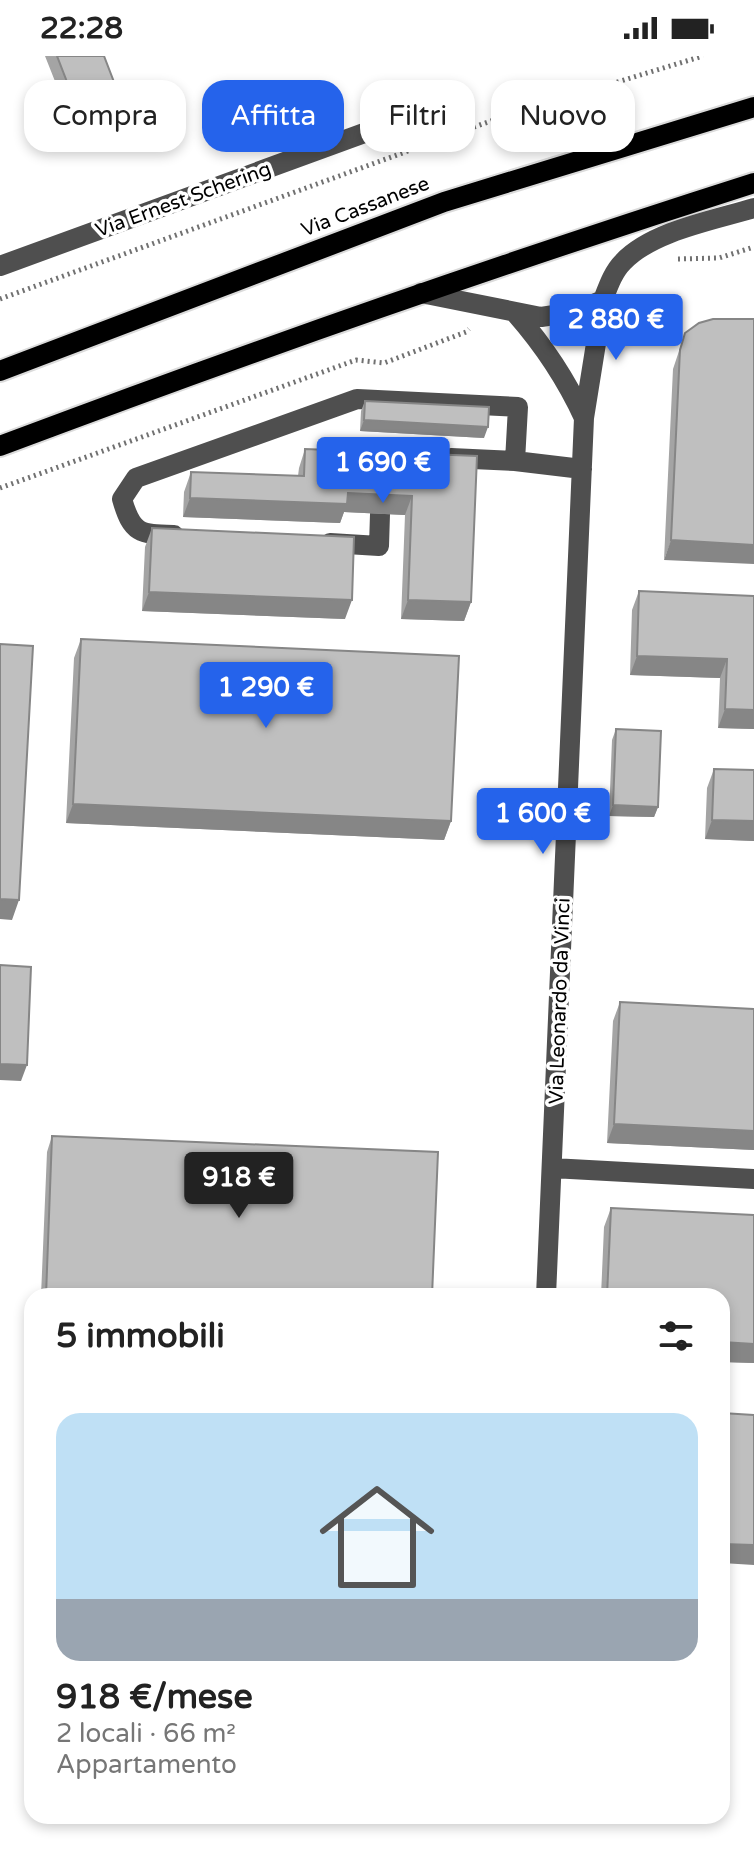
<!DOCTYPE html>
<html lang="it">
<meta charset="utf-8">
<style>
body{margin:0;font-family:"Varela Round",sans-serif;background:#f2f2f2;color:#222;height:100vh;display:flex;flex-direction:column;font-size:30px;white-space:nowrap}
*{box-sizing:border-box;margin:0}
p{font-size:26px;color:#767676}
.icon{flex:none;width:44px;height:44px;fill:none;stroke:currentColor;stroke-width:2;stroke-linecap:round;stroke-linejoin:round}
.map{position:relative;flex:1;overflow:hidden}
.side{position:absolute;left:24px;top:1232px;width:706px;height:536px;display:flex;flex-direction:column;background:#fff;border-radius:24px;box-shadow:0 4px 12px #0003}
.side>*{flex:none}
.hud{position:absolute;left:24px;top:24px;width:706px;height:72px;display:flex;gap:16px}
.price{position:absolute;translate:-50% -68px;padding:0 18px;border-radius:8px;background:#2563eb;color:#fff;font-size:26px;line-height:52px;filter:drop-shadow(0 2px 4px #0008)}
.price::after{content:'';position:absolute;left:50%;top:48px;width:24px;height:18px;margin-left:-12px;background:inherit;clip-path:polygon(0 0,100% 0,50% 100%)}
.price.on{background:#222;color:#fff}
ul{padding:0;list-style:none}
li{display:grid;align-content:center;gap:16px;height:424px;padding:0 32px}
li+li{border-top:2px solid #e0e0e0}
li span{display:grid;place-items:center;height:248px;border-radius:24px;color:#555}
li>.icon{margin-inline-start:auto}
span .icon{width:144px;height:144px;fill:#fffc;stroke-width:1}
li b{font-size:34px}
h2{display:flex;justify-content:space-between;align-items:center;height:96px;padding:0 32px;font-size:34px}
.chip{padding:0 28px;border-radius:24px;background:#fff;box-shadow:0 4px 12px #0003;font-size:28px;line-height:72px}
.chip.on{background:#2563eb;color:#fff}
.status{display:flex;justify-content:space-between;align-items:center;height:56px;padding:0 40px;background:#fff;direction:ltr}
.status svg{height:22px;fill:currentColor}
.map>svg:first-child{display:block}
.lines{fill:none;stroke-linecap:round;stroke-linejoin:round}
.major-casing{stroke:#dbdbdb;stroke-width:24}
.path{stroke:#717171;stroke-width:5;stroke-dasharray:2 4;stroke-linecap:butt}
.minor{stroke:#4f4f4f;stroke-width:20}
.major{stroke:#000;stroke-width:20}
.wall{fill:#a4a4a4}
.shaded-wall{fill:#868686}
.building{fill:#bfbfbf;stroke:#868686;stroke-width:2}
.labels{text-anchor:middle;stroke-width:7;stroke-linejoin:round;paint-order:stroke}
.street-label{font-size:20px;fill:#000;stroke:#fff}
</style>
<div class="status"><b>22:28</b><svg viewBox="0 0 49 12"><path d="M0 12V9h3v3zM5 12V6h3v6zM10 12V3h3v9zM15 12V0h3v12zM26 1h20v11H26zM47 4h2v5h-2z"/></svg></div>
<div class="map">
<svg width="754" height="1793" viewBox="0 0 754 1793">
<rect width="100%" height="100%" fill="#fff"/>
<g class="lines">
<defs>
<path id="major" d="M0 315 444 146 754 51
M0 390C249 296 500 208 754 127"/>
</defs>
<use href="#major" class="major-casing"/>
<path class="path" d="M678 203 719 202 754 191
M0 243 499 62 703 0
M0 432 356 304 384 307 466 276 469 273"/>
<path class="minor" d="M0 210 367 76
M421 237 541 261 574 256 603 244C608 231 613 216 623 206 652 175 715 164 754 152
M516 258C545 291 566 323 584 362
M515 405 582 413
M174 479C140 478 132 478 122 443L136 422 357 343 518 351 515 405 451 402
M330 487 379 490 380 458
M552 1112 754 1123
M546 1240 584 362 603 244"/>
<use href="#major" class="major"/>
</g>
<path class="wall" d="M45 0H104L121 75 81 91Z
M754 263 664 504 673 313 685 277Z
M365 345 484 382 360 375 361 355Z
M305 393 477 400 471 546 464 565 401 563 405 459 344 456 340 467 183 461 184 436 191 416 298 420 299 412Z
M152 472 345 563 142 555 145 491Z
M639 535 754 540V673L718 672 720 622 630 619 632 554Z
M81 583 451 765 444 784 66 767 74 602Z
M616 673 658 751 654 761 609 760 612 684Z
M714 713 754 714V785L705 783 707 732Z
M620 946 754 953V1094L607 1087 613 965Z
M52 1080 432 1240H41L47 1096Z
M611 1152 754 1159V1307L722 1306V1240H601L604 1171Z"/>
<path class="shaded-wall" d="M127 60 121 75 81 91 86 75Z
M364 364 488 371 484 382 360 375Z
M348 437 412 440 405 459 344 456 340 467 183 461 190 442Z
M671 484 754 489V508L664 504Z
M149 536 352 544 345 563 142 555Z
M408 544 471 546 464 565 401 563Z
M637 600 727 603 720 622 630 619Z
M725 653 754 654V673L718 672Z
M73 748 451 765 444 784 66 767Z
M613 749 658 751 654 761 609 760Z
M712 764 754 765V785L705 783Z
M0 843 19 844 12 864 0 863Z
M0 1008 27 1009 21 1025 0 1024Z
M614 1068 754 1075V1094L607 1087Z
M722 1286 754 1288V1307L722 1306Z
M722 1488 754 1489V1509L722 1507Z"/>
<path class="building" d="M57 0H104L127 60 86 75Z
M713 263H754V489L671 484 680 294 685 277 699 267Z
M365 345 489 351 488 371 364 364Z
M305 393 477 400 471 546 408 544 412 440 348 437 347 448 190 442 191 416 304 420Z
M152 472 354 481 352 544 149 536Z
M639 535 754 540V654L725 653 727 603 637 600Z
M81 583 459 600 451 765 73 748Z
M0 588 33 590 19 844 0 843Z
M616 673 661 675 658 751 613 749Z
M714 713 754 714V765L712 764Z
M0 909 31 911 27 1009 0 1008Z
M620 946 754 953V1075L614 1068Z
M52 1080 438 1096 432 1240H46Z
M611 1152 754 1159V1288L722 1286V1240H607Z
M722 1357 754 1359V1489L722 1488Z"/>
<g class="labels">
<g class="street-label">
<text transform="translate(183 143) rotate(-20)" y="7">Via Ernest Schering</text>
<text transform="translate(365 150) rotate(-21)" y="7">Via Cassanese</text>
<text transform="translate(559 945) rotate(-88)" y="7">Via Leonardo da Vinci</text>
</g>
</g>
</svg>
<b class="price" style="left:616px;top:306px">2 880 €</b>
<b class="price" style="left:383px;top:449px">1 690 €</b>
<b class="price" style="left:266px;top:674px">1 290 €</b>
<b class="price" style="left:543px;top:800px">1 600 €</b>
<b class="price on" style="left:239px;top:1164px">918 €</b>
<div class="hud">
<a class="chip">Compra</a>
<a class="chip on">Affitta</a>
<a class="chip">Filtri</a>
<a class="chip">Nuovo</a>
</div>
<section class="side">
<h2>5 immobili<svg class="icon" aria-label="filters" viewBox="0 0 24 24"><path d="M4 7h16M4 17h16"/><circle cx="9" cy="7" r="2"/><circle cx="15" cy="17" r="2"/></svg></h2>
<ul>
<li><span style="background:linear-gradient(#bfe0f5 75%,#9aa5b1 0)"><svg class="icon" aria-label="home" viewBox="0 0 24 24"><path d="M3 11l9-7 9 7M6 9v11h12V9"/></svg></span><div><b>918 €/mese</b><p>2 locali · 66 m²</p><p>Appartamento</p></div></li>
</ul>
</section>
</div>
